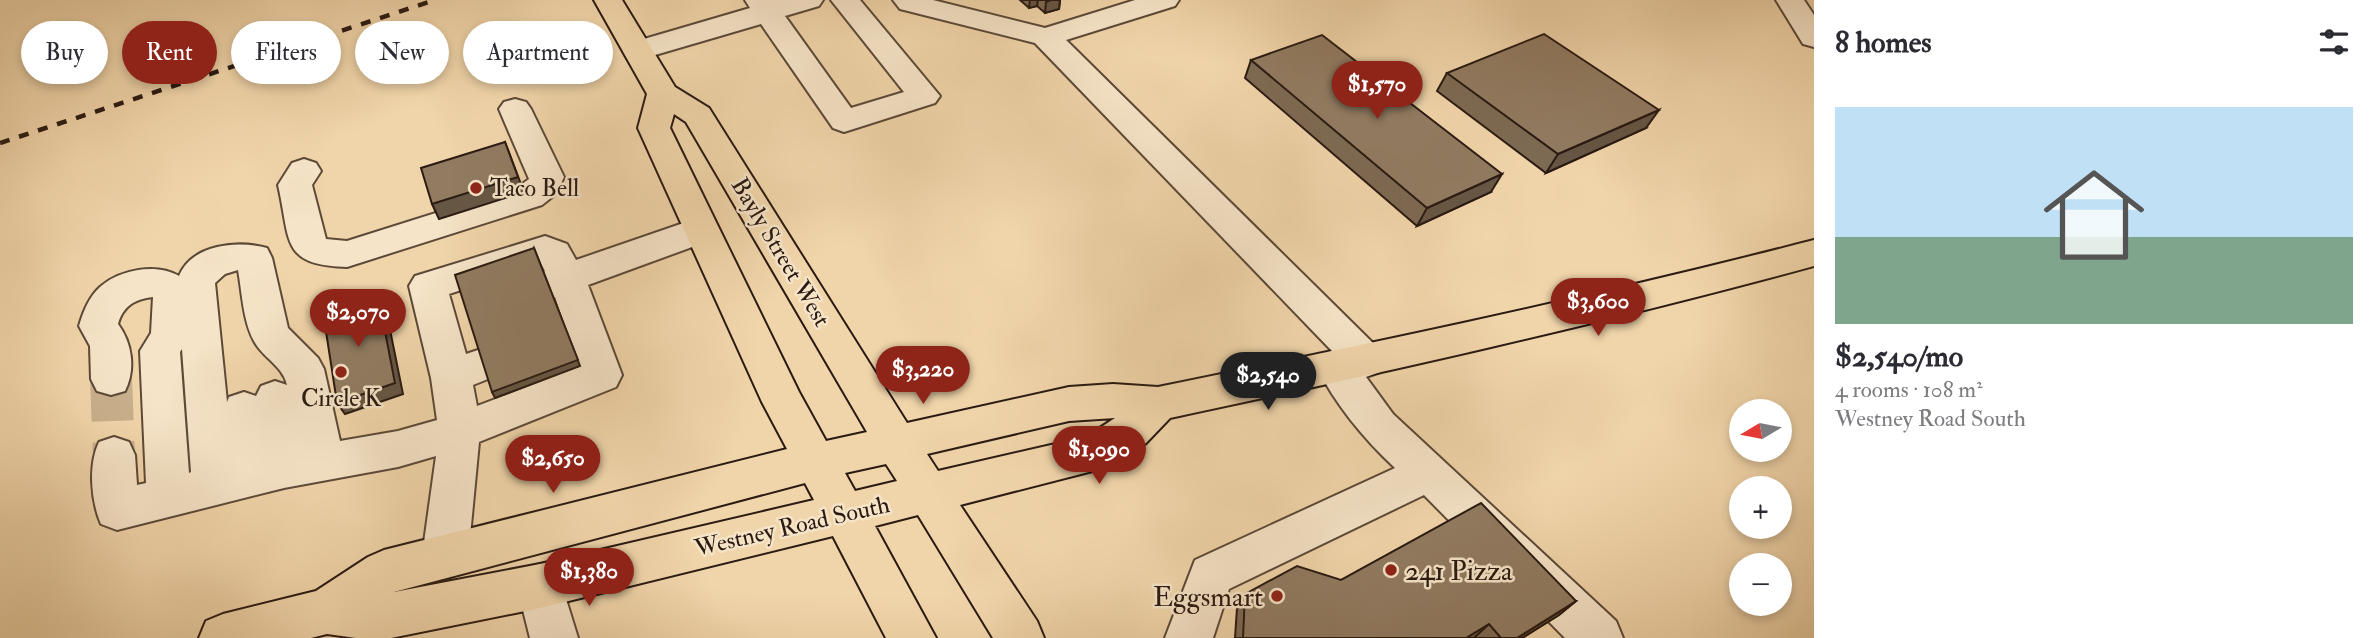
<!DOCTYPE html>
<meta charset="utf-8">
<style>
body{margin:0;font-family:"IM FELL Double Pica",serif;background:#f7f7f7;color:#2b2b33;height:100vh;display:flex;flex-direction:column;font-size:26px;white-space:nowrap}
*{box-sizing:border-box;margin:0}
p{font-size:23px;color:#7c7c81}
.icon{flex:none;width:38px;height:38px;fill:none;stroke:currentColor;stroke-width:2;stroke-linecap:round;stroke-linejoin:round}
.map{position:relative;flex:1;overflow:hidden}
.details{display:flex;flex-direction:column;background:#fff;width:560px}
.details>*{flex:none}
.hud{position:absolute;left:21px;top:21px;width:665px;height:63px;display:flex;gap:14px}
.needle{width:46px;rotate:260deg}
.controls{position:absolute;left:1729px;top:399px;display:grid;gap:14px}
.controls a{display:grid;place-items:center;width:63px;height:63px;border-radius:50%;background:#fff;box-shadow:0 4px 10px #0003;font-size:35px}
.price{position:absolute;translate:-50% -60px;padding:0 16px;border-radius:24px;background:#8f2418;color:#fff;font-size:23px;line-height:46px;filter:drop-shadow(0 2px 4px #0008)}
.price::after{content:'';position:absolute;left:50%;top:42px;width:21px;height:16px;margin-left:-10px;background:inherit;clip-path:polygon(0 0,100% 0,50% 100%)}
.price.active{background:#222;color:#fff}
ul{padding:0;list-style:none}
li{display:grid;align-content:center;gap:14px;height:371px;padding:0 21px}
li+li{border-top:2px solid #e1e1e2}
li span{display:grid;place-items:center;height:217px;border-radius:0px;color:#555}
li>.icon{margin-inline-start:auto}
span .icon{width:126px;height:126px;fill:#fffc;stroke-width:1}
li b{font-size:30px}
h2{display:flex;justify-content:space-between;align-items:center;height:84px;padding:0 21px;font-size:30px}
.chip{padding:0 24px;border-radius:32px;background:#fff;box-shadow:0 4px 10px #0003;font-size:24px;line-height:63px}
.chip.active{background:#8f2418;color:#fff}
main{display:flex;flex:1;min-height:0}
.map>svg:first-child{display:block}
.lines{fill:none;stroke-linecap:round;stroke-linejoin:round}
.minor-tunnel{stroke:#c9b08c;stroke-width:42;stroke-dasharray:42 21;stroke-linecap:butt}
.minor-casing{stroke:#5c4938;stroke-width:4}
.major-casing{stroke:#2a1a12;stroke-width:4}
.minor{fill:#f6e4c8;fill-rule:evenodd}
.major{fill:#f1d5aa;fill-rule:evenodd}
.rail{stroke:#2a1a12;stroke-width:4.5;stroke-dasharray:10 10;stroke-linecap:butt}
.wall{fill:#7d6a53;stroke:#2a1a12;stroke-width:2}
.shaded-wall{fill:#665644;stroke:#2a1a12;stroke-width:2}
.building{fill:#917b61;stroke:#2a1a12;stroke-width:2}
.poi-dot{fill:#8f2418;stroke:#f6e4c8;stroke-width:2.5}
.labels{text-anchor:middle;stroke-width:5;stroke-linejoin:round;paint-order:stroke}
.poi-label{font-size:24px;fill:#2a1a12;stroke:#f6e4c8;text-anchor:start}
.street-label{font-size:24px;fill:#2a1a12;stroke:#f6e4c8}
.near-poi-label{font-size:28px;fill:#2a1a12;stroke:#f6e4c8;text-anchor:start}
</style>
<main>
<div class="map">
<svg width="1814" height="638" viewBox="0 0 1814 638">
<rect width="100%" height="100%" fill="#f1d5aa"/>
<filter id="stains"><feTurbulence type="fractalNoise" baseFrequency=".00286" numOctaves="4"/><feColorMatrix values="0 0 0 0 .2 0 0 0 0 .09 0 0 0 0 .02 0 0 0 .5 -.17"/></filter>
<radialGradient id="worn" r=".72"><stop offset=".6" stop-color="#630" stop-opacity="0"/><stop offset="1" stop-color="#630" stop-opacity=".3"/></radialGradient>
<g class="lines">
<path class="minor-tunnel" d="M111 379 114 455"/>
<defs>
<path id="minor" d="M745 0H823L819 6 785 16 851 108 904 92 831 0H860L940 96 935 103 844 132 833 128 761 24 638 60 627 58 623 51 627 44 750 8Z
M893 0H933L1045 28 1135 0H1179L1175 6 1066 40 1380 350 1386 361 1380 372 1366 377 1393 414 1616 621 1623 638H1565L1424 495 1229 589 1213 638H1165L1195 560 1395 468C1363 438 1336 405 1316 366L1322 355 1332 351 1035 43 900 9Z
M1776 0H1804L1814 15V47L1803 44Z
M515 99 526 102 531 109 564 177 556 194 542 205 347 267C280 265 291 241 278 185L292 163 304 159 316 163 321 171 312 185 326 239 347 241 518 187 529 179 499 109 504 102Z
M701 217 714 221 719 230 714 239 588 285 622 375 616 387 479 442 468 557 461 572 445 578 429 572 422 557 436 456 398 467 284 488 117 530 101 524C91 501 88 465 99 442L114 437 129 442 135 455 137 485 146 483 140 351 151 333 153 297C135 299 123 306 118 324 132 343 136 369 125 391L111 395 97 391 91 379 90 346 79 326C83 312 89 297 100 287 120 269 157 263 179 276 192 244 238 240 267 248L272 258 288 328 318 358 324 369 340 441 398 431 437 420 431 378 409 286 415 276 545 236 567 244 576 260ZM541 264 545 271 536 275 530 285 536 295 549 299 555 297 579 367 477 406 473 385 498 375 504 364 498 353 484 348 466 354 449 294ZM238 270C242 292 243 321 254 341 263 358 283 366 287 385L275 381 261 386 256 396 244 392 229 397 227 402 215 283 225 274ZM182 349 191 472 189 473 180 352Z
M540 564 557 570 578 638H530L517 586 523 570Z"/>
<path id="major" d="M594 0H622L675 87 709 108 907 423 1069 387 1113 384 1158 387C1378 342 1597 296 1814 240V266C1601 324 1386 372 1170 418L1146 443 1112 466 960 505 1037 621 1044 638H993L918 515 875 526 936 638H886L833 536 540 608 391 638H356L327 634 311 638H199L206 621 223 614 316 591 368 557 384 550 787 449 762 402 638 128 647 94ZM674 114 686 122 867 432 826 441 799 392 670 128ZM1115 418 1086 437 938 471 927 454 1069 421ZM886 464 897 481 855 491 845 473ZM805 483 814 500 540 564 394 592Z"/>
</defs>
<use href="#minor" class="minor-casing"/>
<use href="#major" class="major-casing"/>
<use href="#minor" class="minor"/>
<use href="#major" class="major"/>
<path class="rail" d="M0 143 435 0"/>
</g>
<path class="wall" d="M1020 0H1060L1059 9 1045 13 1037 6 1029 8Z
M1251 60 1491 192 1417 226 1245 78Z
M1447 73 1646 128 1546 173 1437 91Z
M1341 580 1576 601 1559 615 1522 638H1235L1237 608 1245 594Z"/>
<path class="shaded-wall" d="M1030 0H1038L1037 6 1029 8Z
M1051 0H1060L1059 9 1045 13 1046 2Z
M1659 110 1646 128 1546 173 1558 154Z
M505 142 524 192 439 219 432 204Z
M1502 174 1491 192 1417 226 1427 208Z
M534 248 580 366 495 398 492 392Z
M378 295 385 305 403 394 345 414 337 403Z
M1576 601 1559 615 1522 638H1517Z
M1489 624 1474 638H1466Z"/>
<path class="building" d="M1544 34 1659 110 1558 154 1447 73Z
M1322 35 1502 174 1427 208 1251 60Z
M505 142 518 177 432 204 421 168Z
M534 248 578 360 492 392 455 275Z
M378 295 395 383 337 403 323 312Z
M1481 503 1576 601 1517 638H1501L1489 624 1466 638H1243L1245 594 1297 566 1341 580Z"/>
<g class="poi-dot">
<circle cx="476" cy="188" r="7"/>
<circle cx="341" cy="372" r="7"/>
<circle cx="1391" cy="570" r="7"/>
<circle cx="1277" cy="596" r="7"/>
</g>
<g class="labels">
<g class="poi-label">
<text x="490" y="196">Taco Bell</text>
<text x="341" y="406" text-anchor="middle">Circle K</text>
</g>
<g class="street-label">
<text transform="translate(781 252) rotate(59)" y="8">Bayly Street West</text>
<text transform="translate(792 526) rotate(-13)" y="8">Westney Road South</text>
</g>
<g class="near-poi-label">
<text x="1405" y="580">241 Pizza</text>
<text x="1263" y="606" text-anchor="end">Eggsmart</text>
</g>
</g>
<rect width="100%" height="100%" filter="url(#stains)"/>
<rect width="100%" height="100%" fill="url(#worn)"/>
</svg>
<div class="controls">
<a><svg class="needle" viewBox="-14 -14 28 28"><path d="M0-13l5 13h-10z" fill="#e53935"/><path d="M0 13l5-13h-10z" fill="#7c7c81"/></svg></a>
<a>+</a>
<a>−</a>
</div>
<b class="price" style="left:1377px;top:121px">$1,570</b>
<b class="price" style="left:1598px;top:338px">$3,600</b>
<b class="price" style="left:358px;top:349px">$2,070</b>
<b class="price" style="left:923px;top:406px">$3,220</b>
<b class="price active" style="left:1268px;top:412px">$2,540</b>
<b class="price" style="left:1099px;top:486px">$1,090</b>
<b class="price" style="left:553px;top:495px">$2,650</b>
<b class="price" style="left:589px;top:608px">$1,380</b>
<div class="hud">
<a class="chip">Buy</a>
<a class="chip active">Rent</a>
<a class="chip">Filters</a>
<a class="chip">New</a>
<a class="chip">Apartment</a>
</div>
</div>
<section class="details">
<h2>8 homes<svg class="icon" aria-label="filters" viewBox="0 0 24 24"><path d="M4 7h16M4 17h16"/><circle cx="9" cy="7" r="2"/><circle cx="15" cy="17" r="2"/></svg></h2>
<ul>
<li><span style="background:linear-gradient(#bfe0f5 60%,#7fa58c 0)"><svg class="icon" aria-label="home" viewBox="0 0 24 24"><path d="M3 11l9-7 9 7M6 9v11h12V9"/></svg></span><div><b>$2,540/mo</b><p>4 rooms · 108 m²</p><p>Westney Road South</p></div></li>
</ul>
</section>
</main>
